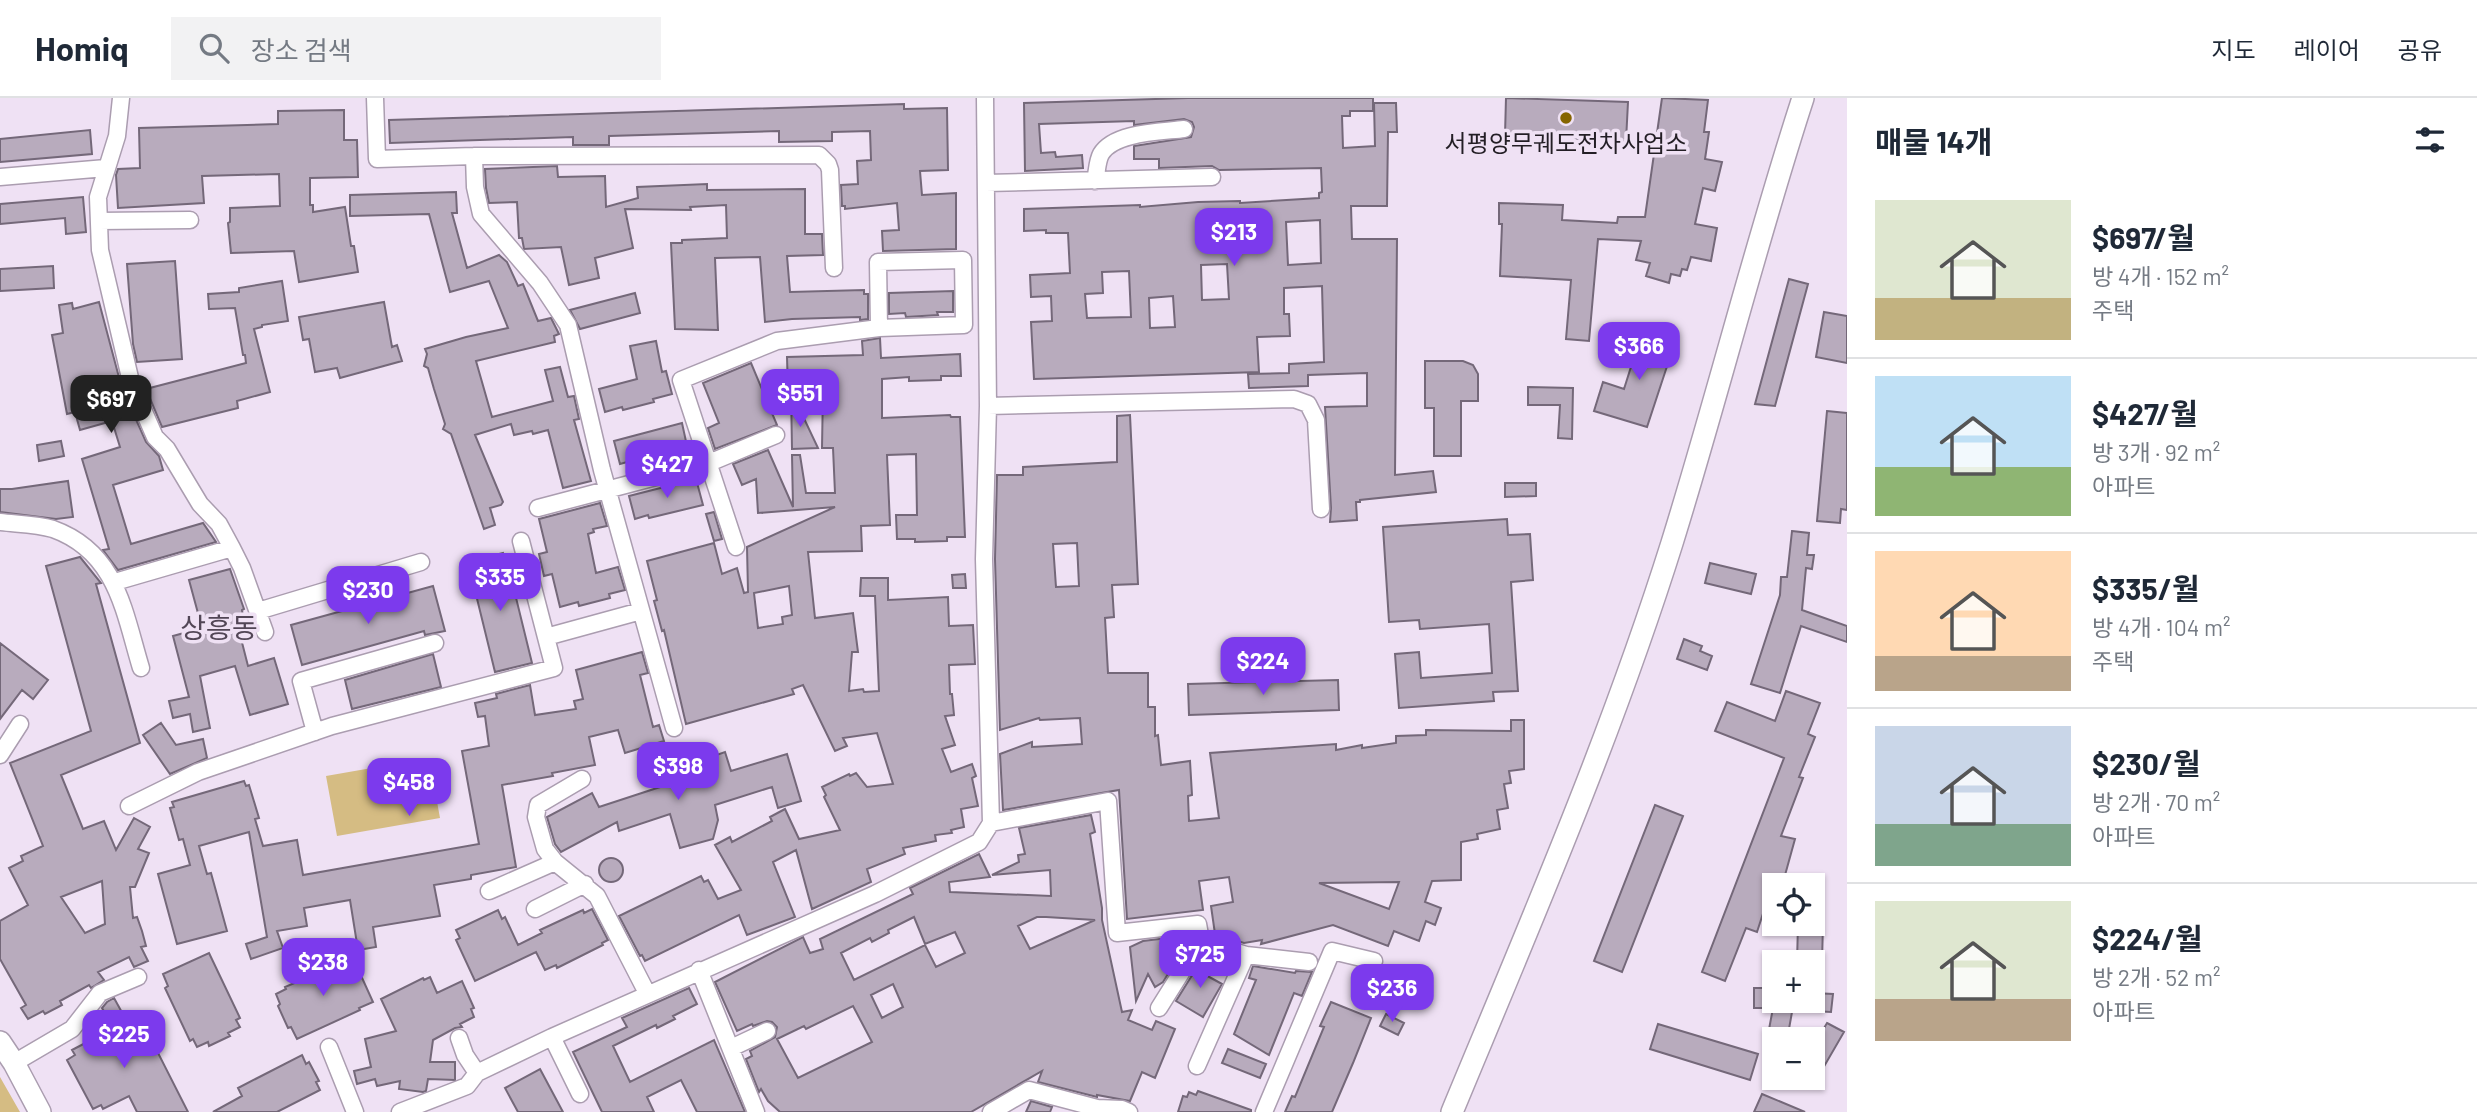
<!DOCTYPE html>
<html lang="ko">
<meta charset="utf-8">
<style>
body{margin:0;font-family:Barlow,"Noto Sans KR",sans-serif;background:#f2f2f3;color:#1f2937;height:100vh;display:flex;flex-direction:column;font-size:26px;white-space:nowrap}
*{box-sizing:border-box;margin:0}
p{font-size:23px;color:#747a83}
.icon{flex:none;width:38px;height:38px;fill:none;stroke:currentColor;stroke-width:2;stroke-linecap:round;stroke-linejoin:round}
.map{position:relative;flex:1;overflow:hidden}
.sheet{display:flex;flex-direction:column;background:#fff;width:630px}
.sheet>*{flex:none}
.controls{position:absolute;left:1762px;top:775px;display:grid;gap:14px}
.controls a{display:grid;place-items:center;width:63px;height:63px;border-radius:0px;background:#fff;box-shadow:0 2px 5px #0004;font-size:35px}
.price{position:absolute;translate:-50% -60px;padding:0 16px;border-radius:14px;background:#7c3aed;color:#fff;font-size:23px;line-height:46px;filter:drop-shadow(0 2px 4px #0008)}
.price::after{content:'';position:absolute;left:50%;top:42px;width:21px;height:16px;margin-left:-10px;background:inherit;clip-path:polygon(0 0,100% 0,50% 100%)}
.price.current{background:#222;color:#fff}
ul{padding:0;list-style:none}
li{display:flex;align-items:center;gap:21px;height:175px;padding:0 28px}
li+li{border-top:2px solid #e0e1e3}
li span{display:grid;place-items:center;flex:none;width:196px;height:140px;border-radius:0px;color:#555}
li>.icon{margin-inline-start:auto}
span .icon{width:84px;height:84px;fill:#fffc;stroke-width:1}
li b{font-size:30px}
h2{display:flex;justify-content:space-between;align-items:center;height:84px;padding:0 28px;font-size:30px}
header{display:flex;align-items:center;gap:42px;box-sizing:border-box;height:98px;padding:0 35px;background:#fff;border-bottom:2px solid #e0e1e3}
header strong{font-size:33px}
nav{display:flex;gap:38px;margin-inline-start:auto;font-size:24px}
.search{width:490px;height:63px;background:#f2f2f3;display:flex;align-items:center;gap:18px;box-sizing:border-box;padding:0 24px;border-radius:0px;color:#747a83;font-size:26px}
main{display:flex;flex:1;min-height:0}
.map>svg:first-child{display:block}
.green{fill:#d5bc83}
.building{fill:#b8abbd;stroke:#746879;stroke-width:2;fill-rule:evenodd}
.lines{fill:none;stroke-linecap:round;stroke-linejoin:round}
.street-casing{stroke:#ab9db0;stroke-width:19}
.secondary-casing{stroke:#ab9db0;stroke-width:24}
.street{stroke:#fff;stroke-width:16}
.secondary{stroke:#fff;stroke-width:21}
.poi-dot{fill:#856500;stroke:#efe1f4;stroke-width:2.5}
.labels{text-anchor:middle;stroke-width:7;stroke-linejoin:round;paint-order:stroke}
.poi-label{font-size:24px;fill:#231e25;stroke:#efe1f4}
.quarter-label{font-size:28px;fill:#524656;stroke:#efe1f4}
</style>
<header>
<strong>Homiq</strong>
<div class="search"><svg class="icon" aria-label="search" viewBox="0 0 24 24"><circle cx="10" cy="10" r="6"/><path d="M15 15l6 6"/></svg>장소 검색</div>
<nav><a>지도</a><a>레이어</a><a>공유</a></nav>
</header>
<main>
<div class="map">
<svg width="1847" height="1014" viewBox="0 0 1847 1014">
<rect width="100%" height="100%" fill="#efe1f4"/>
<path class="green" d="M429 660 440 720 337 738 326 678Z
M0 979 20 1014H0Z"/>
<path class="building" d="M1188 0H1373V13H1350V18H1342L1343 50 1375 48 1374 5H1396L1397 34H1388L1387 108H1351L1352 141H1397L1395 377 1433 373 1436 394 1360 402V404H1356L1357 422 1330 424 1331 410 1325 309 1367 308V275L1308 277V288L1249 290 1248 276 1289 275V266L1324 264 1322 188 1284 190V216H1289L1290 238 1257 239 1259 274 1034 281 1031 224 1052 223 1051 198 1031 199 1030 177 1070 175 1068 135H1046V132L1024 133V111L1140 107V109L1198 104 1240 103V105L1319 100V95L1322 94 1321 70 1219 72 1212 68 1159 70V61H1134V48L1191 39 1194 29 1192 24 1184 21 1134 27V23L1039 26 1041 55 1055 54 1056 59 1082 57 1083 70 1025 73 1024 5ZM1320 122 1321 165 1288 167 1286 124ZM1227 166 1229 201 1202 202 1201 167ZM1129 173 1131 219 1087 220 1085 196 1103 195 1102 174ZM1173 198 1175 229 1150 230 1149 200Z
M1506 0 1628 4 1626 43 1505 37Z
M1662 0 1708 2 1704 34H1709L1705 61 1722 64 1715 93 1703 90 1695 126 1717 130 1711 163 1691 159 1687 172 1682 171 1680 178 1671 176 1669 185 1646 178 1650 165 1636 162 1641 143 1598 141 1589 243 1566 241 1571 182 1500 178 1502 126H1499V105L1563 107 1562 122 1617 125 1618 119H1645Z
M904 6V11L947 10 948 72 920 73 922 97 956 95V151L883 153 882 133 899 132 897 105 845 111V108H842L841 87 858 86 857 63 871 62 870 33 832 34V43L779 44V33L609 38V47H573V39L390 45 389 22Z
M344 12V42H357L358 79 310 80V107H313V114L345 109 351 148H354L358 174 299 184 294 153 231 155 228 125 230 124V110L280 108 279 76 202 78 204 105 118 110 116 77 118 71 140 70 139 30 278 26V13Z
M90 32 92 56 0 64V41Z
M557 68 558 79 605 78 606 109 638 100 637 89 707 86V92L805 91V136H822L823 157 787 158 790 194 864 192V196H868V221L860 222V219L792 221 765 224 760 159 715 160 718 232 675 231 671 145H682V142L727 140 726 107 690 109 691 112 625 111 633 150 595 160 599 180 569 187 561 149 524 151 522 140H519L517 104 489 105 486 90 485 71Z
M456 94 457 115H452L467 170 499 157 507 164 518 188 523 186 538 223 551 220 559 236 554 238 555 244 476 263 492 319 553 303 545 272 560 269 568 299 574 298 579 321 574 322 591 383 563 390 548 332 533 336 532 333 514 337 511 326 475 337 503 404 501 407 490 410 495 427 484 431 451 336 443 331 445 326 434 291 428 270 424 268 427 256 425 251 466 239 508 230 489 183 450 194 429 116 350 118V97Z
M83 99 86 134 66 136 65 120 0 126V106Z
M175 163 182 261 137 264 133 246 127 166Z
M53 168 54 190 0 193V171Z
M1789 181 1808 186 1775 308 1755 306Z
M282 183 288 223 262 227V229L254 231 270 294 237 303 238 310 162 329 146 291 246 265 245 257H243L235 210 209 211 208 196 239 194V190Z
M953 193V214H937L938 217 906 219 905 215 889 216V195Z
M635 195 640 215 580 231 570 212Z
M99 204 121 287 131 317H134L146 344 159 358 163 372 113 387 131 446 203 425 216 444 118 472 103 452 109 451 82 361 120 349 112 323 80 332 75 314 67 316 52 237 63 235 59 207 72 205 73 211Z
M384 204 392 249 397 247 402 263 340 280 337 270 315 274 309 241 303 242 299 219Z
M1824 214 1847 218V265L1816 259Z
M1643 231 1676 241 1647 329 1594 313 1603 284 1624 291Z
M880 240 881 260 960 256 961 278H941V282L909 283V279L882 281V320L950 317 951 319H960L965 439H947V443L915 444V441H897L896 417H917L916 356 887 357 890 427 861 428 862 453 808 454 815 520 853 515 858 554H852L849 593 863 591 864 594 879 593 875 498H860L861 480H888V502L948 499 949 528 973 527 975 566 949 567 950 596H952L954 617 945 618 955 647 942 651 951 674 972 666 976 678 972 680 978 708 961 711 964 729 951 732 952 735 935 737 936 743 903 750 905 756 867 771 871 784 812 811 796 752 773 764 795 819 747 837 739 817 645 863 642 857 640 858 619 818 701 778 704 784 708 782 718 801 741 792 715 747 730 739 732 744 772 723 770 719 785 711 799 741 840 732 824 699 826 697 822 689 849 676 850 678 856 675 867 689 893 686 877 635 843 640 847 648 835 653 803 587 792 591 794 596 686 626 664 532 662 533 654 503 657 502 647 463 714 445 722 476 737 470 744 495 748 494 747 449 835 409 758 415 756 381 742 387 733 366 768 352 793 409 792 357H800L806 395H835L833 350H822L823 292 788 293 787 259 863 257 862 243ZM789 488 792 517 782 519 783 526 758 530 754 495Z
M656 243 662 274 666 273 672 296 653 301 654 304 623 312 622 309 605 314 599 291 637 281 630 248Z
M1425 263H1463L1473 267 1478 276V303H1461V358H1434V310H1425Z
M751 265 777 327 715 351 708 330 719 325 703 285Z
M1528 289 1573 290 1572 341 1558 340 1560 307H1528Z
M791 293 818 350 792 351Z
M1827 313 1847 315V412L1841 411 1840 425 1817 423Z
M1130 317 1138 486 1112 487 1114 519 1105 520 1108 575H1148V609H1155V638L1158 637 1161 667 1190 663 1192 697 1188 698 1189 723 1219 720 1210 655 1336 646V652L1362 647V650L1396 645V638L1426 637V632L1511 633V622H1524V671L1509 673 1511 685 1504 686 1508 710 1497 712 1500 731 1477 736 1478 741 1461 744V782L1432 783 1425 804 1441 810 1435 827 1426 823 1419 843 1394 833 1388 848 1333 827 1261 846 1262 842 1244 845 1215 836 1211 808 1233 804 1229 779 1199 783 1203 812 1127 821 1119 692 1003 712 1000 656 1032 644V649L1082 646 1080 620 1040 622 1039 620 1000 632 995 461 997 377H1023V369L1117 364V318ZM1077 445 1079 488 1056 489 1053 446ZM1399 784 1389 811 1319 785Z
M682 325 687 348 669 353 670 356 639 364 638 361 620 366 614 343Z
M61 343 64 358 39 363 37 347Z
M696 381 703 407 649 420 648 417 635 421 629 398Z
M68 383 73 419 56 421 0 414V391H12Z
M1505 385H1536V398L1505 399Z
M600 405 607 428 593 431 594 434 588 436 596 475 618 469 625 492 609 496 610 500 579 508 578 504 560 509 552 476 544 478 539 456 547 454 539 421Z
M714 414 722 441 714 443 706 416Z
M1507 421 1508 437 1530 436 1533 482 1511 484 1518 593 1493 594 1494 603 1399 610 1395 556 1419 554 1421 580 1492 575 1489 526 1420 531 1419 522 1389 524 1383 429Z
M1792 433 1809 435 1807 457H1814L1812 471 1806 470 1802 512 1847 528V544L1801 528 1780 595 1751 586 1780 497 1781 479H1787Z
M503 455 505 463H507L532 565 495 574 468 464Z
M80 459 101 485 96 486 140 645 61 677 83 731 104 723 116 752 134 720 150 729 138 751 149 755 135 789H130L133 820 137 819 142 833 146 848 141 849 148 863 134 869 129 859 98 874 104 882 91 890 89 887 60 903 62 907 45 916 43 913 28 921 21 910 26 907 0 861V823L28 807 9 770 23 763 21 758 43 748 10 665 91 633 46 468ZM102 783 105 826 85 835 61 799Z
M1710 465 1756 476 1751 496 1705 485Z
M230 471 244 511 242 512 243 519 236 521 248 568 274 560 288 606 250 617 235 568 200 578 210 630 193 634 190 616 173 620 169 603 189 599 173 538 202 530 189 482Z
M965 476 966 490H953L952 477Z
M433 488 445 533 425 537 424 533 302 567 291 527Z
M1684 541 1702 548 1700 553 1712 558 1707 572 1677 561Z
M0 545 48 582 33 601 22 592 0 621Z
M642 554 648 575 640 577 653 629 659 627 664 643 625 655 618 632 589 639 595 667 552 675 553 678 502 687 516 769 471 777V781L434 787 440 818 373 829 376 849 358 852 350 802 304 810 307 828 277 833 283 850 251 861 246 846 267 839 249 734 199 748 207 776 211 775 227 833 177 846 158 776 190 767 183 741 179 742 170 710 174 709 172 704 244 683 246 688 249 687 259 720 255 721 263 748 297 742 303 777 479 746 462 653 489 648 485 618 478 619 475 605 497 600 496 596 530 587 535 617 576 611 574 603 583 601 576 572Z
M433 556 441 589 352 611 345 582Z
M1338 582 1339 612 1189 617 1188 586Z
M1786 593 1820 605 1808 636 1815 639 1799 679 1803 680 1781 738 1795 741 1782 788H1772L1757 834 1746 830 1725 883 1702 874 1784 660 1715 633 1727 604 1775 623Z
M161 625 176 647 203 641 207 660 170 676 143 637Z
M725 654 731 673 787 656 801 703 778 710 772 689 715 707 718 722 713 741 680 750 670 716 619 733 617 724 561 754 555 746 547 719 592 695 599 709 709 673 705 661Z
M1655 707 1683 718 1622 874 1594 863Z
M1091 717 1095 734 1090 736 1102 810V822L1122 914 1132 912 1128 922 1152 932 1156 923 1175 931 1155 980 1142 974 1130 1003 1097 997V999L1038 984 1042 973 971 1014H780L768 1003 761 991 759 994 746 961 752 958 750 953 775 939 777 929 772 924 767 923 753 928 752 926 737 933 715 884 803 839 810 855 823 851 820 841 913 796 910 790 979 756 990 779 949 784 950 794 1051 798 1050 772 992 777 1019 764 1018 757 1025 756 1019 730ZM914 819 925 846 955 834 965 855 936 869 925 847 854 882 841 855 870 840 872 844 889 835 888 832ZM1037 819H1046L1095 822 1030 851 1018 828ZM893 886 903 909 882 920 871 897ZM853 908 872 944 798 980 777 941 804 928 806 931Z
M599 772a12 12 0 1 1 24 0a12 12 0 1 1-24 0Z
M592 811 608 842 602 845 603 847 557 870 556 867 545 872 536 854 475 883 456 842 460 840 456 832 498 812 502 821 505 819 518 847 542 835 540 832 583 812 584 815Z
M1798 826H1823L1822 864H1797Z
M1184 838 1189 842 1163 884 1155 889 1148 876 1136 903 1130 849 1143 843Z
M209 855 240 920 236 922 240 929 228 935 230 938 209 948 208 944 197 949 193 941 190 943 165 890 168 888 163 876Z
M1206 855 1211 857 1202 875 1222 886 1203 919 1176 903Z
M353 860 373 904 359 910 360 912 297 941 291 929 288 930 278 908 280 906 276 896 286 891 285 889Z
M1253 868 1295 875 1296 873 1312 874 1302 898 1294 895 1269 957 1234 936 1256 882 1249 880Z
M430 879 437 895 462 883 474 910 471 911 474 919 460 926 462 929 455 930 433 942 430 964H455V982L428 981 426 993 423 994 399 991 400 983 377 988 375 981 357 986 354 973 371 969 365 941 396 933 381 901 423 880 424 882Z
M689 890 697 906 673 918 675 921 657 930 656 927 613 948 630 984 714 942 745 1014H697L681 982 647 999 654 1014H602L573 954 627 929 622 920Z
M1754 890H1774V905L1794 903 1787 942H1767L1773 910H1754Z
M1813 895 1833 896 1831 914 1813 913Z
M114 900 140 947 151 941 188 1014H137L129 998 103 1011 101 1007 93 1011 67 962 75 957 72 952 114 930 102 910 107 904Z
M1331 904 1371 920 1353 965 1332 1014H1285L1292 998 1295 999 1324 929 1320 928Z
M1386 916 1404 925 1398 937 1380 928Z
M1827 925 1844 934 1822 972 1813 967V949Z
M1658 926 1758 956 1750 982 1650 951Z
M1228 951 1266 966 1260 980 1222 965Z
M302 957 306 966 309 964 319 983 316 984 320 992 277 1014H213L242 998 238 990Z
M540 971 563 1014H518L505 990Z
M1198 993 1251 1012V1014H1178L1183 998 1187 999 1189 994 1196 997Z
M1762 996 1805 1014H1754Z
M1031 1003 1052 1009 1050 1014H1026Z"/>
<g class="lines">
<defs>
<path id="street" d="M121 0 117 38 98 99 100 152 131 284 155 339 167 351 200 406 219 426 232 450 242 470 265 534
M375 0 377 61 474 58 819 57 828 66 830 72 834 170
M474 58 475 89 481 116 540 185 568 227 602 372 674 630
M0 79 106 70
M1095 83C1097 75 1097 63 1101 56 1114 34 1161 34 1184 31
M986 85 1212 79
M99 123 190 122
M988 308 1294 301 1308 306 1316 322 1321 411
M538 410 709 365 776 337
M0 424C17 426 37 426 53 431 117 454 124 514 141 570
M736 449 681 282 777 243 879 230 964 227 963 162 878 164 879 230
M115 484 232 450
M258 513 421 464
M546 539 641 513
M315 634 301 583 435 545
M0 657 20 626
M582 681 538 707 536 719 545 751 555 764 597 798 647 895
M129 708 198 674 332 628 554 570 521 443
M991 725 1108 703 1117 835 1198 826 1201 843 1246 857 1309 864
M489 793 555 764
M535 811 585 786
M699 872 756 1014
M1159 910 1201 843
M552 939 580 996
M459 940 465 957 477 975
M329 949 355 1014
M731 950 767 933
M14 965 72 931 100 895 138 879
M1197 968 1246 857
M400 1014 467 988 477 975 552 939 875 796 979 744 991 725 984 461 988 308 985 0
M991 1014 1029 992 1097 1010 1122 1011 1129 1014
M1264 1014 1332 853 1374 863"/>
<path id="secondary" d="M0 944 14 965 40 1014
M1452 1014C1530 826 1611 639 1672 445 1718 297 1755 147 1803 0"/>
</defs>
<use href="#street" class="street-casing"/>
<use href="#secondary" class="secondary-casing"/>
<use href="#street" class="street"/>
<use href="#secondary" class="secondary"/>
</g>
<circle class="poi-dot" cx="1566" cy="20" r="7"/>
<g class="labels">
<g class="poi-label">
<text x="1566" y="54">서평양무궤도전차사업소</text>
</g>
<g class="quarter-label">
<text x="219" y="540">상흥동</text>
</g>
</g>
</svg>
<div class="controls">
<a><svg class="icon" aria-label="locate" viewBox="0 0 24 24"><circle cx="12" cy="12" r="6"/><path d="M12 2v4M12 18v4M2 12h4M18 12h4"/></svg></a>
<a>+</a>
<a>−</a>
</div>
<b class="price" style="left:1234px;top:170px">$213</b>
<b class="price" style="left:1639px;top:284px">$366</b>
<b class="price" style="left:800px;top:331px">$551</b>
<b class="price current" style="left:111px;top:337px">$697</b>
<b class="price" style="left:667px;top:402px">$427</b>
<b class="price" style="left:500px;top:515px">$335</b>
<b class="price" style="left:368px;top:528px">$230</b>
<b class="price" style="left:1263px;top:599px">$224</b>
<b class="price" style="left:678px;top:704px">$398</b>
<b class="price" style="left:409px;top:720px">$458</b>
<b class="price" style="left:1200px;top:892px">$725</b>
<b class="price" style="left:323px;top:900px">$238</b>
<b class="price" style="left:1392px;top:926px">$236</b>
<b class="price" style="left:124px;top:972px">$225</b>
</div>
<section class="sheet">
<h2>매물 14개<svg class="icon" aria-label="filters" viewBox="0 0 24 24"><path d="M4 7h16M4 17h16"/><circle cx="9" cy="7" r="2"/><circle cx="15" cy="17" r="2"/></svg></h2>
<ul>
<li><span style="background:linear-gradient(#dfe7d0 70%,#c2b280 0)"><svg class="icon" aria-label="home" viewBox="0 0 24 24"><path d="M3 11l9-7 9 7M6 9v11h12V9"/></svg></span><div><b>$697/월</b><p>방 4개 · 152 m²</p><p>주택</p></div></li>
<li><span style="background:linear-gradient(#bfe0f5 65%,#8fb573 0)"><svg class="icon" aria-label="home" viewBox="0 0 24 24"><path d="M3 11l9-7 9 7M6 9v11h12V9"/></svg></span><div><b>$427/월</b><p>방 3개 · 92 m²</p><p>아파트</p></div></li>
<li><span style="background:linear-gradient(#ffd9b3 75%,#b9a48a 0)"><svg class="icon" aria-label="home" viewBox="0 0 24 24"><path d="M3 11l9-7 9 7M6 9v11h12V9"/></svg></span><div><b>$335/월</b><p>방 4개 · 104 m²</p><p>주택</p></div></li>
<li><span style="background:linear-gradient(#c9d6e8 70%,#7fa58c 0)"><svg class="icon" aria-label="home" viewBox="0 0 24 24"><path d="M3 11l9-7 9 7M6 9v11h12V9"/></svg></span><div><b>$230/월</b><p>방 2개 · 70 m²</p><p>아파트</p></div></li>
<li><span style="background:linear-gradient(#dfe7d0 70%,#b9a48a 0)"><svg class="icon" aria-label="home" viewBox="0 0 24 24"><path d="M3 11l9-7 9 7M6 9v11h12V9"/></svg></span><div><b>$224/월</b><p>방 2개 · 52 m²</p><p>아파트</p></div></li>
</ul>
</section>
</main>
